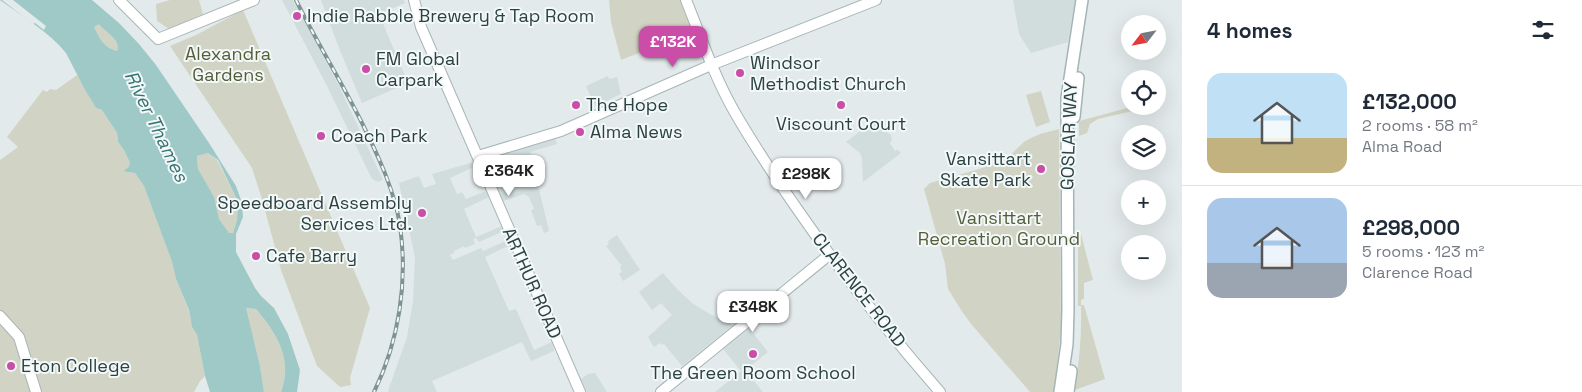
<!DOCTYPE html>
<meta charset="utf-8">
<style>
body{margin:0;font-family:"Space Grotesk",sans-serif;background:#f2f2f3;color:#1f2937;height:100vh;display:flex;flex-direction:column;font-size:19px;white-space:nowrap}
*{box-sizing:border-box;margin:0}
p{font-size:16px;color:#747a83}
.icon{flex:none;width:28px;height:28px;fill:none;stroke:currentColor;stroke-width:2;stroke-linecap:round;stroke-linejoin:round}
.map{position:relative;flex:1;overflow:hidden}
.sheet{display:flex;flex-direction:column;background:#fff;width:400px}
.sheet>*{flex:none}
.needle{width:32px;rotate:238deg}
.buttons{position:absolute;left:1121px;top:15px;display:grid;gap:10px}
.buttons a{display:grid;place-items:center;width:45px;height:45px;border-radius:50%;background:#fff;box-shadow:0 5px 20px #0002;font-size:25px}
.price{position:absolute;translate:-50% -42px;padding:0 11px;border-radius:10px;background:#fff;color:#222;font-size:16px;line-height:32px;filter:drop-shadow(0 1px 2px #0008)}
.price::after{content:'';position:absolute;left:50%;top:30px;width:15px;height:11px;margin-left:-8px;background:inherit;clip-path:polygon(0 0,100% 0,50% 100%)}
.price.active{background:#ca4da8;color:#fff}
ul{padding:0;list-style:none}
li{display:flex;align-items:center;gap:15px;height:125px;padding:0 25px}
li+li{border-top:1px solid #e0e1e3}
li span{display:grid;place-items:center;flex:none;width:140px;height:100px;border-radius:15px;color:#555}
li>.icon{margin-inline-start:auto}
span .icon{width:60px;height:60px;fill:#fffc;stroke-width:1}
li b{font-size:21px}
h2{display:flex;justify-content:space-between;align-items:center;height:60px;padding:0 25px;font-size:21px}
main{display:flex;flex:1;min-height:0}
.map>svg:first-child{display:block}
.built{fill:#d1dcdc}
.green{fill:#d1d4c4}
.water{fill:#9fc9c7;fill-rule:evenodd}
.pier{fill:#e3eaeb}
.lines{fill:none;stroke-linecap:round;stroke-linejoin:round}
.secondary-casing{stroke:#a8b4b5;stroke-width:12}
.primary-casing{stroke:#a3b5b6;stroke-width:14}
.secondary{stroke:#fff;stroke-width:10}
.primary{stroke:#fff;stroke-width:11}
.rail-casing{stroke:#7d9394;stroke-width:4}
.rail{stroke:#f3f8f8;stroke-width:2;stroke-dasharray:5.5;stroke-linecap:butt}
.poi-dot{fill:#ca4da8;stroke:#f3f8f8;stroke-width:2}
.labels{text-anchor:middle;stroke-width:4;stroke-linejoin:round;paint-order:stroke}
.poi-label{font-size:18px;fill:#2b4142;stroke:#f3f8f8;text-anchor:start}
.park-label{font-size:18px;fill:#555e39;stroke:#f3f8f8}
.street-label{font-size:18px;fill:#2b4142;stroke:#f3f8f8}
.water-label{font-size:19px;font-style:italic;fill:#367574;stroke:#f3f8f8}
</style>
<main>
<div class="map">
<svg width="1182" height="392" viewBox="0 0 1182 392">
<rect width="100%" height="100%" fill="#e3eaeb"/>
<path class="built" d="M282 0H293L338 84 383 180 378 182 372 179 327 86Z
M321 0H404L405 3 379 14 408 83 362 103 339 48Z
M1013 0H1075L1068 42 1031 53 1019 34Z
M608 76 609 79 617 77 621 94 595 106 586 86Z
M872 122 891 135 892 140 890 143 895 151 898 150 901 153 863 182 862 158 860 153 846 142Z
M555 138 557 144 530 152 549 231 544 233 541 225 537 226 531 210 534 209 529 197 524 194 503 201 490 170 489 165 491 159 495 156Z
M474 162 476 166 450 178 457 194 462 192 466 199 486 191 489 197 464 209 476 237 502 226 504 231 479 242 476 238 473 239 475 244 465 248 464 246 454 251V253L450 255 453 260 481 248 483 251 508 240 510 245 485 257 509 311 516 309 534 350 552 342 554 351 531 361 522 342 432 381 437 392H389L388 391 407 337 413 301 415 257 399 183 419 176 424 188 436 184 432 174Z
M617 235 640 270 623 281 619 274 622 272 620 267 622 266 606 246 609 244 608 241Z
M663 273 677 289 692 303 708 313 733 325 682 366 664 344 662 345 660 343 654 347 648 337 672 315 661 303 652 310 639 292Z
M749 328 768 352 745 370 763 392H715L741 371 723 349Z
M595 373 607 392H587L581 379 588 374Z"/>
<path class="green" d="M170 0H199L203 14 169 29 157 21 156 4Z
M609 0H680L693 32 621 60 611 22Z
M243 10 370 308 350 378 351 385 340 387 317 366 281 270 262 199 252 168 170 46 196 35Z
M99 23C106 33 121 38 117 51 103 47 100 39 94 27Z
M77 75 96 108 102 110 117 133 118 142 124 150 130 163 128 168 125 171 126 172 135 173 144 186 148 197 172 262 176 279 189 311 192 327 197 335 205 376 200 381 194 392H0V160L18 147 7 137 43 90 47 92 50 89 56 90Z
M1041 91 1050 122 1036 127 1026 95Z
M1131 107 1135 108 1137 110 1098 119 1090 124 1087 133 1079 136V121Z
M1059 129 1061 329 1054 392H1030L972 325 963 313 948 289 945 264 924 189 930 183 1003 162 1024 142 1031 138 1040 134Z
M208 153 217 160 238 202 237 220 233 233H229L219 219 213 197 198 169 197 156Z
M1078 233 1081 234 1093 280 1084 283V299L1081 300V305H1084L1105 379 1075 390C1079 362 1082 334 1081 306H1078Z
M245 308 256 309C277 334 293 359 281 392H264L260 366Z"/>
<path class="water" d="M0 0H92L119 23 139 44 156 65 209 143 236 186 242 203 243 217 236 234V252L255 288 261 296 274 308 288 334 300 370 297 392H281C293 359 277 334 256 309L246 308 260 366 264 392H210L205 376 197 335 192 327 189 310 176 279 172 262 148 197 144 186 135 173 126 172 124 170 128 168 130 163 124 150 118 142 117 133 102 110 96 108 84 88 66 53C49 32 22 16 0 0ZM99 24C106 33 121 39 117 51 103 47 100 39 94 27ZM208 153 218 160 238 202 237 220 233 233H229L219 219 214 197 198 169 197 156Z"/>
<path class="pier" d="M2 0H13L46 26 44 30 35 23 33 24Z"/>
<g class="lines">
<defs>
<path id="secondary" d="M119 0 158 39 254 0
M414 0 421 27 580 392
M686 0C701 37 714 76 734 111 754 146 777 180 800 213 843 275 890 335 940 392
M478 156 561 131 711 65 876 0
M0 316 19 337 36 392
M661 392 829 255"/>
<path id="primary" d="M1074 117 1078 78
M1060 392 1067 344 1068 310 1067 98 1082 0
M1068 392 1071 371"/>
</defs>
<use href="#secondary" class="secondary-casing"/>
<use href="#primary" class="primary-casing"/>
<use href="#secondary" class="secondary"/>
<use href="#primary" class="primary"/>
<defs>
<path id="rail" d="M296 0C317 43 343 84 364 127 379 158 395 192 400 226 408 282 399 341 374 392"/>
</defs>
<use href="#rail" class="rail-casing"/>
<use href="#rail" class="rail"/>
</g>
<g class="poi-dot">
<circle cx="297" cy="16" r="5"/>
<circle cx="366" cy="69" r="5"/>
<circle cx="740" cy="73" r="5"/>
<circle cx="576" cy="105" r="5"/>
<circle cx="841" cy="105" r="5"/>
<circle cx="580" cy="132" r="5"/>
<circle cx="321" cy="136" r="5"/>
<circle cx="1041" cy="169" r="5"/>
<circle cx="422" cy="213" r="5"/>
<circle cx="256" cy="256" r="5"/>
<circle cx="753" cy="354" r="5"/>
<circle cx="11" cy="366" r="5"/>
</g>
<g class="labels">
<g class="poi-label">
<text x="307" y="22">Indie Rabble Brewery &amp; Tap Room</text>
<text x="376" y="65">FM Global<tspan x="376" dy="21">Carpark</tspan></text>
<text x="750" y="69">Windsor<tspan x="750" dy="21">Methodist Church</tspan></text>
<text x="586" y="111">The Hope</text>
<text x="841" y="130" text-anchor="middle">Viscount Court</text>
<text x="590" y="138">Alma News</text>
<text x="331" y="142">Coach Park</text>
<text x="1031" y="165" text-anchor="end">Vansittart<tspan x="1031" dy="21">Skate Park</tspan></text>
<text x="412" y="209" text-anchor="end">Speedboard Assembly<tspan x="412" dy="21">Services Ltd.</tspan></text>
<text x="266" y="262">Cafe Barry</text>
<text x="21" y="372">Eton College</text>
<text x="753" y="379" text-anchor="middle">The Green Room School</text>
</g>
<g class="park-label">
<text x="228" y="60">Alexandra<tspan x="228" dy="21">Gardens</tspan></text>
<text x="999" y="224">Vansittart<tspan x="999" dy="21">Recreation Ground</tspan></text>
</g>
<g class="street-label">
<text transform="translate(1069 136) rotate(-88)" y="6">GOSLAR WAY</text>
<text transform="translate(532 283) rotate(66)" y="6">ARTHUR ROAD</text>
<text transform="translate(859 290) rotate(52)" y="6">CLARENCE ROAD</text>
</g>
<g class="water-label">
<text transform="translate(157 126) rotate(64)" y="7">River Thames</text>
</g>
</g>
</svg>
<div class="buttons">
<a><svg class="needle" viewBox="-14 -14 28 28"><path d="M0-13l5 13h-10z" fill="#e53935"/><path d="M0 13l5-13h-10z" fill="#747a83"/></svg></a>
<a><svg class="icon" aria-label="locate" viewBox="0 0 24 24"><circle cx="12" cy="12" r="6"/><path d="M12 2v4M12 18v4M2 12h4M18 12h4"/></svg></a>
<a><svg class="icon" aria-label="layers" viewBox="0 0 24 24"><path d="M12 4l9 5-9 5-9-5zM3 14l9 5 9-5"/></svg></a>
<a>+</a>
<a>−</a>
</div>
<b class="price active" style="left:673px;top:68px">£132K</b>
<b class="price" style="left:509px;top:197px">£364K</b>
<b class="price" style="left:806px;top:200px">£298K</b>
<b class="price" style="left:753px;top:333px">£348K</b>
</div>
<section class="sheet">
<h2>4 homes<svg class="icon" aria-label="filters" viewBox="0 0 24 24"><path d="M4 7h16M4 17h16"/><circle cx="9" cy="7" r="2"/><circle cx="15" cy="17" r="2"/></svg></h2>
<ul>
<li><span style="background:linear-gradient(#bfe0f5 65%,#c2b280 0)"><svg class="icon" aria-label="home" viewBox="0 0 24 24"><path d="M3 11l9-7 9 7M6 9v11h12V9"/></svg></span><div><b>£132,000</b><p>2 rooms · 58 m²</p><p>Alma Road</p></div></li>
<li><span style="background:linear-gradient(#a9c7e8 65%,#9aa5b1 0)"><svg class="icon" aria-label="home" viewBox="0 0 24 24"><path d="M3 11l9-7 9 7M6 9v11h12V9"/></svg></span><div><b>£298,000</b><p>5 rooms · 123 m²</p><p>Clarence Road</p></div></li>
</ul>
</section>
</main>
